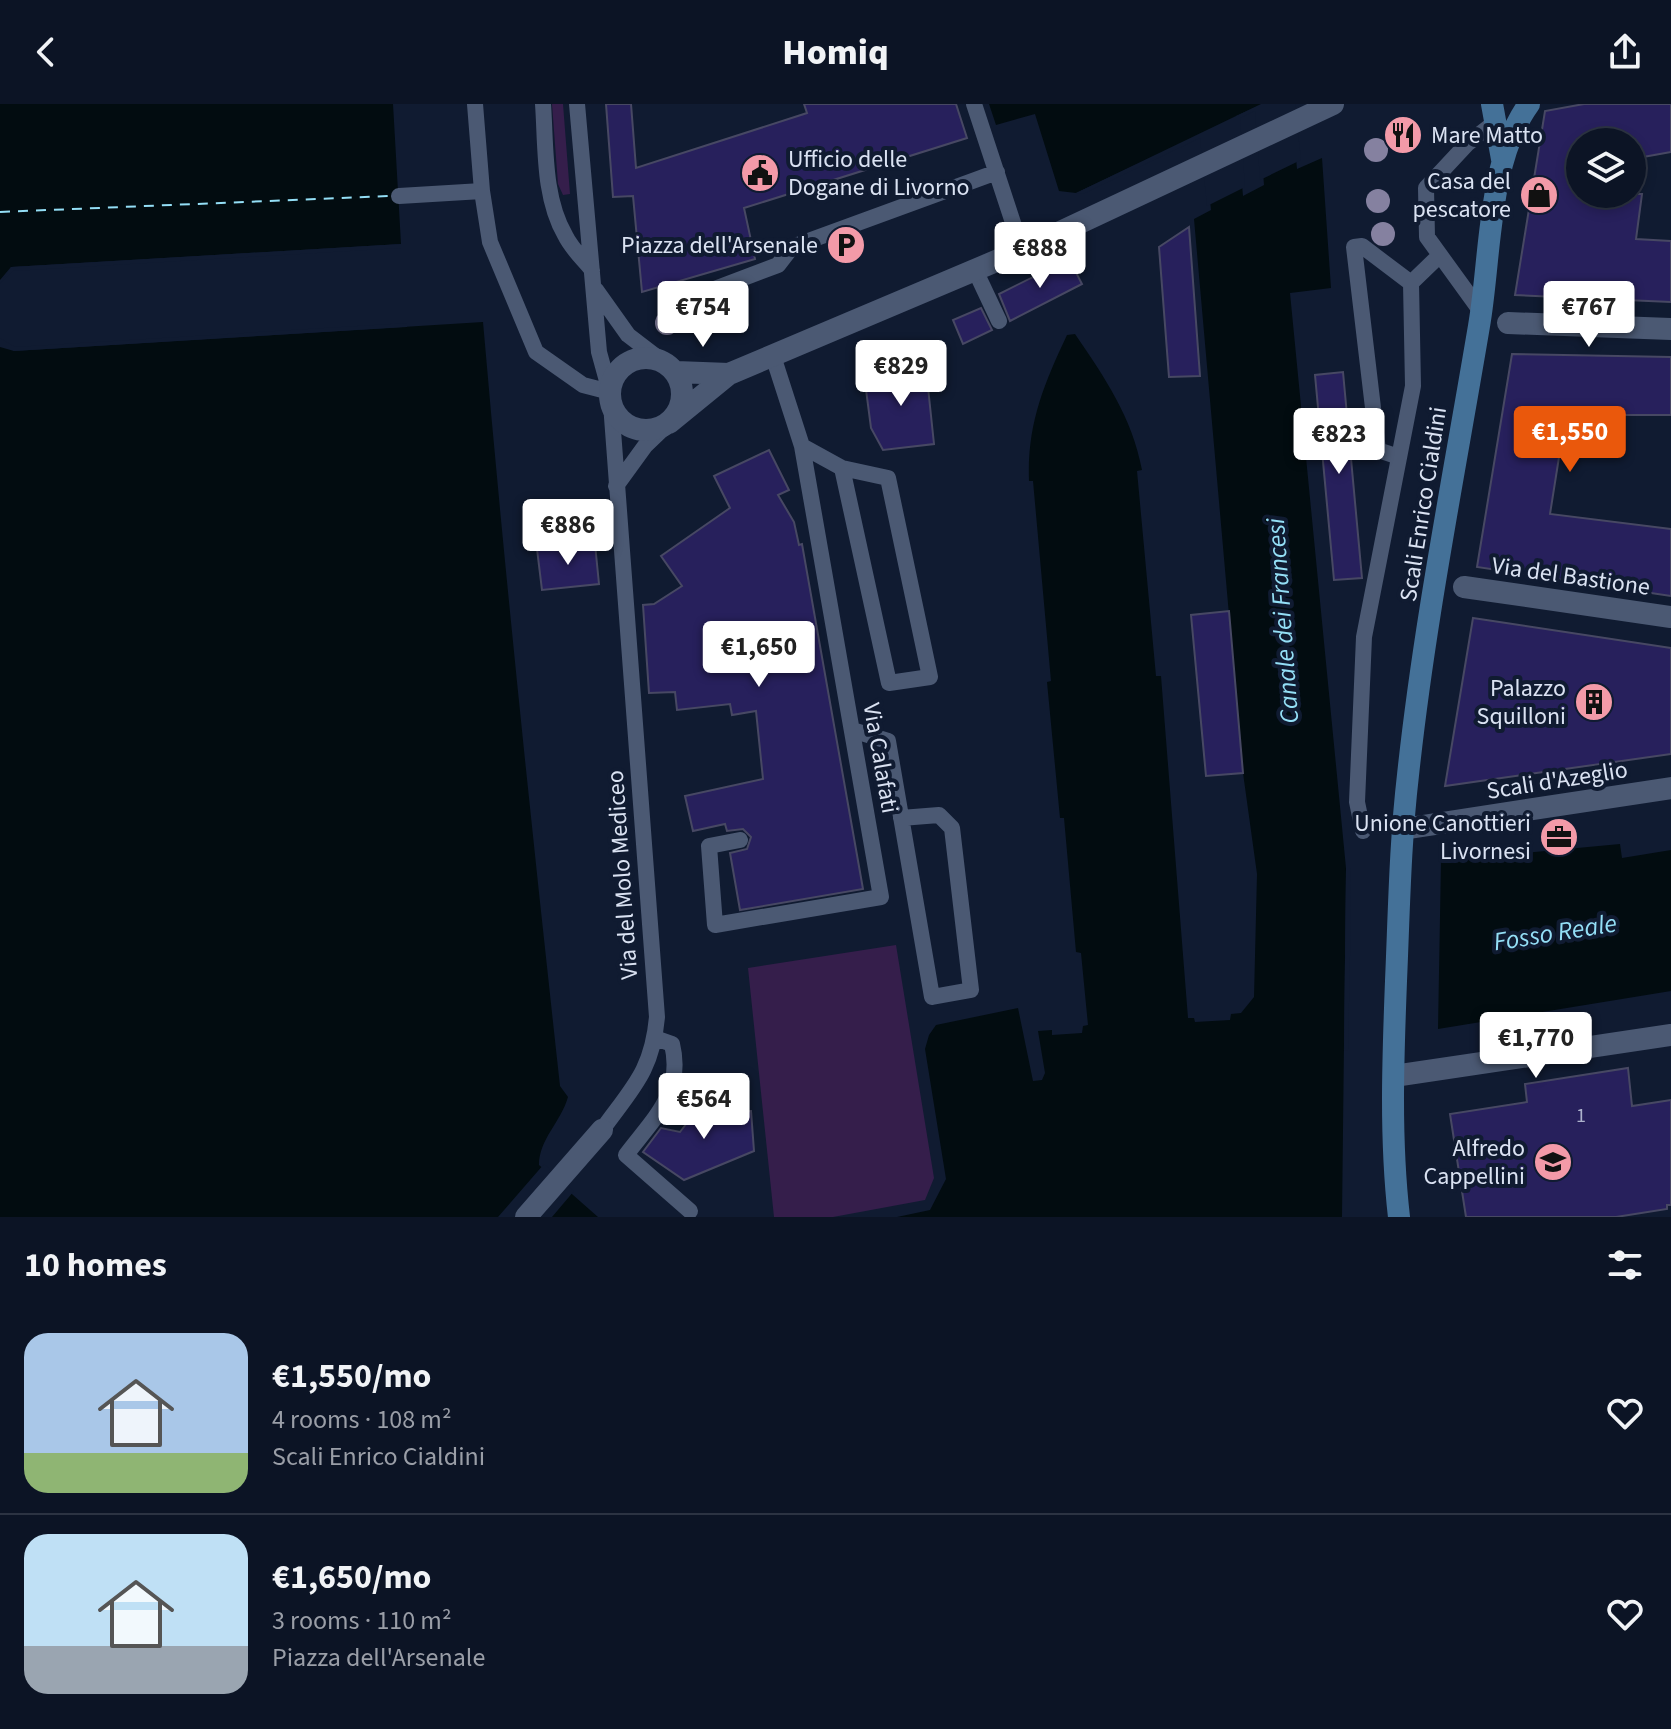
<!DOCTYPE html>
<meta charset="utf-8">
<style>
body{margin:0;font-family:"Source Sans 3",sans-serif;background:#1a2132;color:#f1f3f6;height:100vh;display:flex;flex-direction:column;font-size:30px;white-space:nowrap}
*{box-sizing:border-box;margin:0}
p{font-size:26px;color:#9a9ea7}
.icon{flex:none;width:44px;height:44px;fill:none;stroke:currentColor;stroke-width:2;stroke-linecap:round;stroke-linejoin:round}
.map{position:relative;height:1113px;overflow:hidden}
.sheet{display:flex;flex-direction:column;background:#0c1425;flex:1}
.sheet>*{flex:none}
.fabs{position:absolute;left:1566px;top:24px;display:grid;gap:16px}
.fabs a{display:grid;place-items:center;width:80px;height:80px;border-radius:50%;background:#0c1425;box-shadow:0 4px 12px #0003,0 0 0 2px #2c3342;font-size:40px}
.price{position:absolute;translate:-50% -68px;padding:0 18px;border-radius:8px;background:#fff;color:#222;font-size:26px;line-height:52px;filter:drop-shadow(0 2px 4px #0008)}
.price::after{content:'';position:absolute;left:50%;top:48px;width:24px;height:18px;margin-left:-12px;background:inherit;clip-path:polygon(0 0,100% 0,50% 100%)}
.price.active{background:#ea580c;color:#fff}
ul{padding:0;list-style:none}
li{display:flex;align-items:center;gap:24px;height:200px;padding:0 24px}
li+li{border-top:2px solid #2c3342}
li span{display:grid;place-items:center;flex:none;width:224px;height:160px;border-radius:24px;color:#555}
li>.icon{margin-inline-start:auto}
span .icon{width:96px;height:96px;fill:#fffc;stroke-width:1}
li b{font-size:34px}
h2{display:flex;justify-content:space-between;align-items:center;height:96px;padding:0 24px;font-size:34px}
header{display:flex;justify-content:space-between;align-items:center;height:104px;padding:0 24px;background:#0c1425;font-size:36px;font-weight:800}
.map>svg:first-child{display:block}
.green{fill:#351e4b}
.water{fill:#020c10;fill-rule:evenodd}
.pier{fill:#101b31}
.lines{fill:none;stroke-linecap:round;stroke-linejoin:round}
.ferry{stroke:#94dff6;stroke-width:2;stroke-dasharray:10 8;stroke-linecap:butt}
.building{fill:#27205c;stroke:#474863;stroke-width:2}
.service{stroke:#4b5973;stroke-width:16}
.minor{stroke:#4b5973;stroke-width:22}
.secondary{stroke:#447198;stroke-width:22}
.tree{fill:#8581a0}
.labels{text-anchor:middle;stroke-width:8;stroke-linejoin:round;paint-order:stroke}
.number-label{font-size:20px;fill:#adb2cc}
.poi-label{font-size:24px;fill:#dae2f2;stroke:#101b31;text-anchor:end}
.street-label{font-size:24px;fill:#dae2f2;stroke:#101b31}
.water-label{font-size:26px;font-style:italic;fill:#94dff6;stroke:#101b31}
</style>
<header><svg class="icon" aria-label="back" viewBox="0 0 24 24"><path d="M15 5l-7 7 7 7"/></svg>Homiq<svg class="icon" aria-label="share" viewBox="0 0 24 24"><path d="M12 15V3M7 8l5-5 5 5M5 13v7h14v-7"/></svg></header>
<div class="map">
<svg width="1671" height="1113" viewBox="0 0 1671 1113">
<rect width="100%" height="100%" fill="#101b31"/>
<path class="green" d="M552 0H563L570 90 563 91 558 80Z
M896 841 934 1074 925 1096 833 1113H774L748 864Z"/>
<path class="water" d="M0 0H393L401 140 11 163 0 176Z
M989 0H1291L1297 65 1322 54 1331 184 1290 189 1346 764 1342 1113H897L930 1106 946 1075 925 945 929 931 936 921 1018 904 1033 977 1042 976 1045 969 1038 927 1052 926V931L1082 929 1083 922 1088 921 1081 849 1076 848 1064 714H1060L1047 578 1051 577 1033 377H1029C1027 321 1043 282 1067 231L1075 230C1105 274 1132 313 1142 366L1137 367 1156 572H1161L1188 914H1194L1195 918 1230 916 1231 910 1241 909 1254 893 1257 770 1243 669 1194 115 1211 106 1203 29 1076 89 1059 87 1035 10 996 21ZM1258 2 1264 81 1243 92 1236 12Z
M483 218C505 473 532 727 560 982L568 993C561 1018 539 1035 539 1061L598 1113H0V238L14 247Z
M1620 740 1622 754 1671 746V887L1438 925 1441 757Z"/>
<path class="pier" d="M1261 0H1295L1301 56 1260 76 1255 7 1240 14 1245 83 1207 102 1200 34 1083 90 1076 89Z
M401 140V144L13 167 0 180 11 163Z
M407 219V223L14 247 0 243V234L15 243Z
M1346 764H1350L1351 806 1348 946 1344 947Z
M544 1060 574 1087 552 1113H498Z"/>
<g class="lines">
<path class="ferry" d="M0 108 390 92"/>
</g>
<path class="building" d="M606 0H631L636 64 807 9 804 0H956L967 34 744 104 755 155 642 188 633 92 613 93Z
M1584 0H1671V48L1632 55V38H1580V90H1642L1636 135 1671 137V198L1515 191 1545 7Z
M1189 123 1200 272 1169 273 1159 143Z
M1069 155 1082 180 1010 217 999 190Z
M981 204 992 226 963 240 953 216Z
M1512 250 1671 253V311H1593L1592 314 1566 309 1550 410 1671 425V492L1477 463Z
M925 255 934 340 883 346 871 324 865 278 894 266V270Z
M1343 268 1362 474 1334 476 1315 271Z
M769 346 789 386 778 391 794 418 799 441 802 440 863 785 740 806 730 749 747 745 751 733 743 725 727 727 725 720 693 727 685 692 763 675 756 607 732 611 730 600 677 606 675 588 649 589 643 501 654 500 682 482 661 452 730 404 714 372Z
M595 440 599 480 542 486 537 445Z
M1229 507 1243 669 1206 672 1191 511Z
M1473 514 1671 544V650L1445 682Z
M1628 964 1632 1002 1671 996V1101H1667V1105L1616 1113H1466L1450 1010 1527 998 1525 980Z
M707 993 728 1008 751 1007 754 1047 684 1076 643 1048 661 1024 680 1028Z"/>
<g class="lines">
<path class="service" d="M475 0 482 87
M543 0C546 42 543 93 565 131 571 144 583 155 592 166
M577 0 599 248 610 288
M974 0 1022 146
M399 92 482 87 490 138 536 248 583 281 610 288
M975 166 999 217
M596 186 628 231 662 257
M712 186 778 161 792 143 997 68
M1482 209 1427 133 1426 84 1467 40 1494 19
M802 342 842 364 889 579 930 573 888 374 842 364
M1399 353 1378 346 1354 143 1362 142 1411 179
M616 382 645 342 669 319
M852 626 888 637 932 893 971 886 952 724 939 711 901 714
M1363 727 1357 698 1364 533 1413 282 1411 179 1440 151
M740 736 709 742 715 821 881 793 802 342 773 252
M655 934 672 940C684 989 653 1015 626 1051L690 1107
M602 1026C632 984 652 968 657 913L611 300"/>
<path class="minor" d="M1508 219 1671 225
M610 290a36 36 0 1 1 72 0a36 36 0 1 1-72 0Z
M676 268 729 270
M669 319 729 270 1022 146 1333 0
M1464 483 1671 513
M1403 725 1671 684
M1394 972 1671 931
M526 1113 602 1026"/>
<path class="secondary" d="M1492 0 1502 55
M1399 1113C1390 1035 1393 955 1396 877 1399 808 1400 740 1408 671 1424 521 1454 371 1479 222 1491 153 1487 58 1529 0"/>
</g>
<g class="tree">
<circle cx="1376" cy="46" r="12"/>
<circle cx="1378" cy="97" r="12"/>
<circle cx="1383" cy="130" r="12"/>
<circle cx="667" cy="219" r="12"/>
</g>
<defs>
<symbol id="restaurant-disc" viewBox="-11 -11 22 22"><circle r="9.5" fill="#f39aa8" stroke="#101b31"/><path d="M-5-6h1v4h1v-4h1v4h1v-4h1v5L-1.5 .5V6h-2V.5L-5-1ZM5-6V6H3V1.5H1.5Q1.5-4 5-6Z" fill="#111"/></symbol>
<symbol id="civic-disc" viewBox="-11 -11 22 22"><circle r="9.5" fill="#f39aa8" stroke="#101b31"/><path d="M-.6-6.5H3V-4.5H.6V-3L4-1V1h2V6H-6V1h2V-1L-.6-3ZM-1.2 2.5V6h2.4V2.5Z" fill="#111"/></symbol>
<symbol id="shop-disc" viewBox="-11 -11 22 22"><circle r="9.5" fill="#f39aa8" stroke="#101b31"/><path d="M-5-2.5h2.3a2.7 3.5 0 0 1 5.4 0H5L5.5 6h-11ZM-1.5-2.5h3a1.5 2.3 0 0 0-3 0Z" fill="#111"/></symbol>
<symbol id="parking-disc" viewBox="-11 -11 22 22"><circle r="9.5" fill="#f39aa8" stroke="#101b31"/><path d="M-3.5-5.5H1a3.5 3.5 0 0 1 0 7H-1V5.5H-3.5ZM-1-3.4V-.6H.8a1.4 1.4 0 0 0 0-2.8Z" fill="#111"/></symbol>
<symbol id="building-disc" viewBox="-11 -11 22 22"><circle r="9.5" fill="#f39aa8" stroke="#101b31"/><path d="M-4-6H4V6H1V3H-1V6H-4ZM-2.5-4.3h1.7v1.8h-1.7ZM.8-4.3h1.7v1.8H.8ZM-2.5-1h1.7V.8h-1.7ZM.8-1h1.7V.8H.8Z" fill="#111"/></symbol>
<symbol id="office-disc" viewBox="-11 -11 22 22"><circle r="9.5" fill="#f39aa8" stroke="#101b31"/><path d="M-6-3h4V-5.5h4V-3h4V5H-6ZM-1-4.5V-3h2v-1.5ZM-6 0V1H6V0Z" fill="#111"/></symbol>
<symbol id="school-disc" viewBox="-11 -11 22 22"><circle r="9.5" fill="#f39aa8" stroke="#101b31"/><path d="M0-5L7-2L0 1L-7-2ZM-4 1L0 2.5L4 1V4Q0 6-4 4Z" fill="#111"/></symbol>
</defs>
<g fill-rule="evenodd">
<use href="#restaurant-disc" x="1381" y="9" width="44" height="44"/>
<use href="#civic-disc" x="738" y="47" width="44" height="44"/>
<use href="#shop-disc" x="1517" y="69" width="44" height="44"/>
<use href="#parking-disc" x="824" y="119" width="44" height="44"/>
<use href="#building-disc" x="1572" y="576" width="44" height="44"/>
<use href="#office-disc" x="1537" y="711" width="44" height="44"/>
<use href="#school-disc" x="1531" y="1036" width="44" height="44"/>
</g>
<g class="labels">
<g class="number-label">
<text x="1581" y="1018">1</text>
</g>
<g class="poi-label">
<text x="1431" y="39" text-anchor="start">Mare Matto</text>
<text x="788" y="63" text-anchor="start">Ufficio delle<tspan x="788" dy="28">Dogane di Livorno</tspan></text>
<text x="1511" y="85">Casa del<tspan x="1511" dy="28">pescatore</tspan></text>
<text x="818" y="149">Piazza dell'Arsenale</text>
<text x="1566" y="592">Palazzo<tspan x="1566" dy="28">Squilloni</tspan></text>
<text x="1531" y="727">Unione Canottieri<tspan x="1531" dy="28">Livornesi</tspan></text>
<text x="1525" y="1052">Alfredo<tspan x="1525" dy="28">Cappellini</tspan></text>
</g>
<g class="street-label">
<text transform="translate(1423 400) rotate(-81)" y="8">Scali Enrico Cialdini</text>
<text transform="translate(1571 472) rotate(8)" y="8">Via del Bastione</text>
<text transform="translate(881 654) rotate(80)" y="8">Via Calafati</text>
<text transform="translate(1557 676) rotate(-9)" y="8">Scali d'Azeglio</text>
<text transform="translate(622 771) rotate(-94)" y="8">Via del Molo Mediceo</text>
</g>
<g class="water-label">
<text transform="translate(1282 517) rotate(-94)" y="9">Canale dei Francesi</text>
<text transform="translate(1555 828) rotate(-9)" y="9">Fosso Reale</text>
</g>
</g>
</svg>
<div class="fabs">
<a><svg class="icon" aria-label="layers" viewBox="0 0 24 24"><path d="M12 4l9 5-9 5-9-5zM3 14l9 5 9-5"/></svg></a>
</div>
<b class="price" style="left:1040px;top:186px">€888</b>
<b class="price" style="left:703px;top:245px">€754</b>
<b class="price" style="left:1589px;top:245px">€767</b>
<b class="price" style="left:901px;top:304px">€829</b>
<b class="price active" style="left:1570px;top:370px">€1,550</b>
<b class="price" style="left:1339px;top:372px">€823</b>
<b class="price" style="left:568px;top:463px">€886</b>
<b class="price" style="left:759px;top:585px">€1,650</b>
<b class="price" style="left:1536px;top:976px">€1,770</b>
<b class="price" style="left:704px;top:1037px">€564</b>
</div>
<section class="sheet">
<h2>10 homes<svg class="icon" aria-label="filters" viewBox="0 0 24 24"><path d="M4 7h16M4 17h16"/><circle cx="9" cy="7" r="2"/><circle cx="15" cy="17" r="2"/></svg></h2>
<ul>
<li><span style="background:linear-gradient(#a9c7e8 75%,#8fb573 0)"><svg class="icon" aria-label="home" viewBox="0 0 24 24"><path d="M3 11l9-7 9 7M6 9v11h12V9"/></svg></span><div><b>€1,550/mo</b><p>4 rooms · 108 m²</p><p>Scali Enrico Cialdini</p></div><svg class="icon" aria-label="heart" viewBox="0 0 24 24"><path d="M12 20l-8-8c-3-5 5-10 8-4 3-6 11-1 8 4z"/></svg></li>
<li><span style="background:linear-gradient(#bfe0f5 70%,#9aa5b1 0)"><svg class="icon" aria-label="home" viewBox="0 0 24 24"><path d="M3 11l9-7 9 7M6 9v11h12V9"/></svg></span><div><b>€1,650/mo</b><p>3 rooms · 110 m²</p><p>Piazza dell'Arsenale</p></div><svg class="icon" aria-label="heart" viewBox="0 0 24 24"><path d="M12 20l-8-8c-3-5 5-10 8-4 3-6 11-1 8 4z"/></svg></li>
</ul>
</section>
